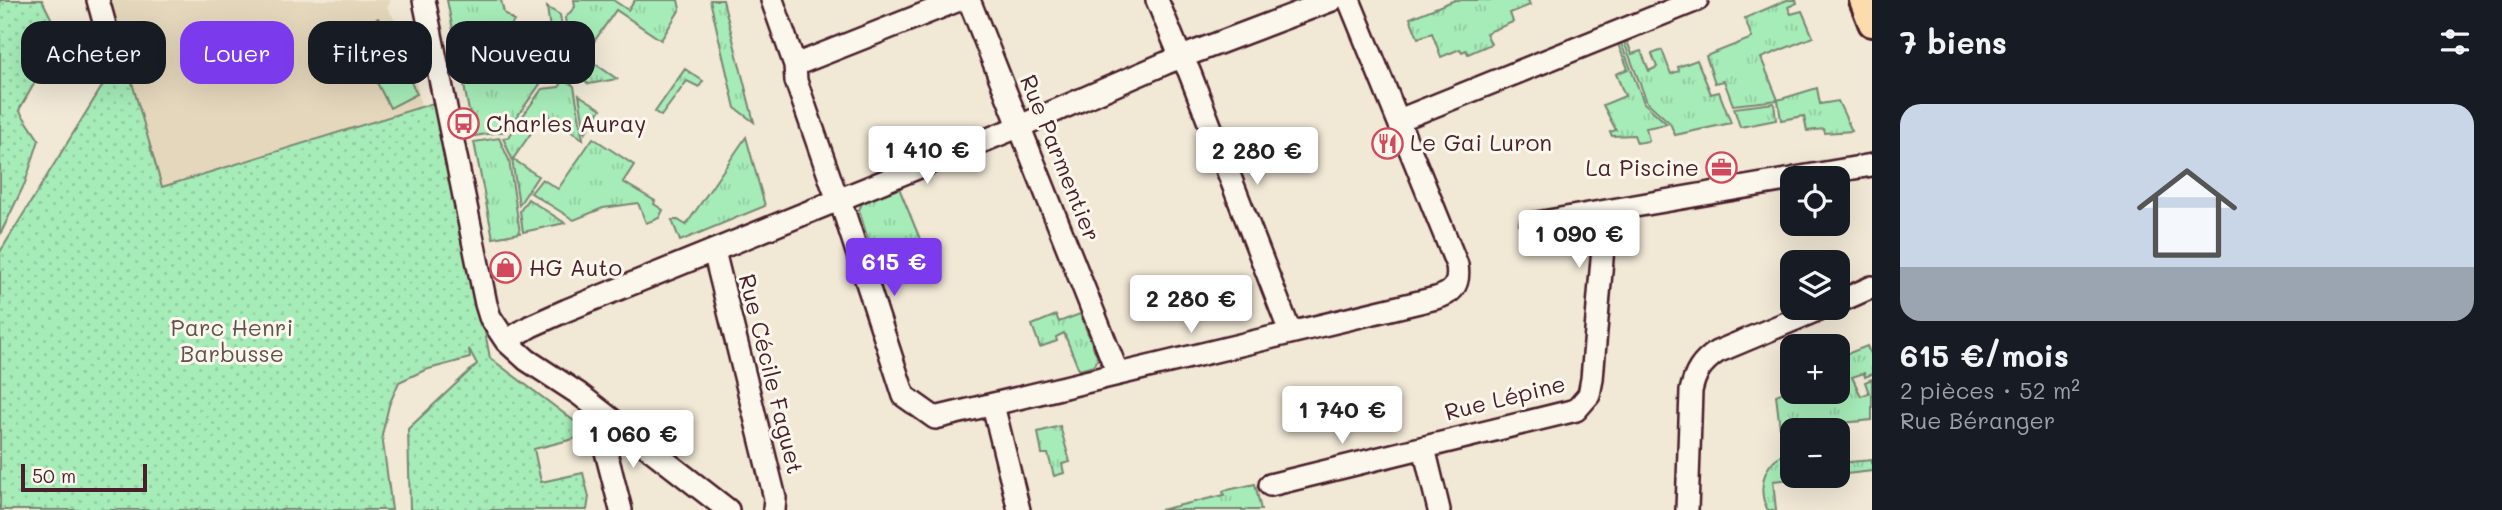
<!DOCTYPE html>
<html lang="fr">
<meta charset="utf-8">
<style>
body{margin:0;font-family:Mali,sans-serif;background:#242831;color:#f1f3f6;height:100vh;display:flex;flex-direction:column;font-size:26px;white-space:nowrap}
*{box-sizing:border-box;margin:0}
p{font-size:23px;color:#9ea1a6}
.icon{flex:none;width:38px;height:38px;fill:none;stroke:currentColor;stroke-width:2;stroke-linecap:round;stroke-linejoin:round}
.map{position:relative;flex:1;overflow:hidden}
.side{display:flex;flex-direction:column;background:#171b24;width:630px}
.side>*{flex:none}
.hud{position:absolute;left:21px;top:21px;width:665px;height:63px;display:flex;gap:14px}
.fabs{position:absolute;left:1780px;top:166px;display:grid;gap:14px}
.fabs a{display:grid;place-items:center;width:70px;height:70px;border-radius:14px;background:#171b24;box-shadow:0 7px 28px #0002;font-size:35px}
.scale{position:absolute;left:21px;bottom:18px;width:126px;box-sizing:border-box;padding-left:7px;border:4px solid #4a1f2b;border-top:0;font-size:19px;line-height:24px;white-space:nowrap;color:#4a1f2b;-webkit-text-stroke:5px #fbf7ec;paint-order:stroke}
.price{position:absolute;translate:-50% -60px;padding:0 16px;border-radius:7px;background:#fff;color:#222;font-size:23px;line-height:46px;filter:drop-shadow(0 2px 4px #0008)}
.price::after{content:'';position:absolute;left:50%;top:42px;width:21px;height:16px;margin-left:-10px;background:inherit;clip-path:polygon(0 0,100% 0,50% 100%)}
.price.active{background:#7c3aed;color:#fff}
ul{padding:0;list-style:none}
li{display:grid;align-content:center;gap:14px;height:371px;padding:0 28px}
li span{display:grid;place-items:center;height:217px;border-radius:21px;color:#555}
li>.icon{margin-inline-start:auto}
span .icon{width:126px;height:126px;fill:#fffc;stroke-width:1}
li b{font-size:30px}
h2{display:flex;justify-content:space-between;align-items:center;height:84px;padding:0 28px;font-size:30px}
.pill{padding:0 24px;border-radius:21px;background:#171b24;box-shadow:0 7px 28px #0002;font-size:24px;line-height:63px}
.pill.active{background:#7c3aed;color:#fff}
main{display:flex;flex:1;min-height:0}
.map>svg:first-child{display:block}
.built{fill:#e5d7bc}
.grass{fill:url(#grass-tufts);stroke:#788672;stroke-width:2}
.park{fill:url(#park-dots);stroke:#788672;stroke-width:2}
.garden{fill:#a6ecb8;stroke:#788672;stroke-width:2}
.lines{fill:none;stroke-linecap:round;stroke-linejoin:round}
.minor-casing{stroke:#4a1f2b;stroke-width:26}
.major-casing{stroke:#4a1f2b;stroke-width:32}
.minor{stroke:#fbf7ec;stroke-width:21}
.major{stroke:#fcdcac;stroke-width:26}
.labels{text-anchor:middle;stroke-width:6;stroke-linejoin:round;paint-order:stroke}
.poi-label{font-size:23px;fill:#4a1f2b;stroke:#fbf7ec;text-anchor:start}
.street-label{font-size:23px;fill:#4a1f2b;stroke:#fbf7ec}
.park-label{font-size:23px;fill:#61524e;stroke:#fbf7ec}
</style>
<main>
<div class="map">
<svg width="1872" height="510" viewBox="0 0 1872 510">
<defs>
<pattern id="grass-tufts" width="24" height="20" patternUnits="userSpaceOnUse" patternTransform="scale(1.75)"><rect width="24" height="20" fill="#a6ecb8"/><path d="M3 7l-1-3M5 7V3M7 7l1-3M15 17l-1-3M17 17v-4M19 17l1-3" fill="none" stroke="#90ca9e"/></pattern>
<pattern id="park-dots" width="8" height="8" patternUnits="userSpaceOnUse" patternTransform="scale(1.75)"><rect width="8" height="8" fill="#a6ecb8"/><path d="M2 2h.1M6 6h.1" fill="none" stroke="#90ca9e" stroke-width="1.8" stroke-linecap="round"/></pattern>
</defs>
<rect width="100%" height="100%" fill="#f1e8d6"/>
<filter id="ink" filterUnits="userSpaceOnUse"><feTurbulence type="fractalNoise" baseFrequency=".0143" numOctaves="2"/><feDisplacementMap in="SourceGraphic" scale="14" xChannelSelector="R" yChannelSelector="G"/><feConvolveMatrix kernelMatrix="1 2 1 2 8 2 1 2 1" color-interpolation-filters="sRGB"/></filter>
<g filter="url(#ink)">
<path class="built" d="M108 0H391L387 7 409 44 421 106 162 187Z"/>
<path class="grass" d="M447 0H501L504 13 514 21 504 36 499 37 498 46 502 53 508 51 512 54 540 84 507 131 474 136Z
M574 0H613L628 10 635 0H678L680 9 661 40 616 10 584 56 617 79 589 84 574 74 565 18 575 7Z
M710 0H723L754 122 735 108Z
M1455 0H1528L1530 5 1510 13 1513 22 1486 33 1491 44 1468 54 1466 50 1462 52 1460 49 1441 57 1432 33 1418 38 1410 18Z
M1787 0H1796L1797 3 1788 7 1791 14 1802 11 1813 37 1761 58 1778 100 1817 88 1820 104 1838 101 1852 131 1825 133 1824 129 1807 131 1804 116 1781 120 1778 100 1733 105 1724 81 1715 83 1706 56 1752 38 1745 18Z
M547 7 560 15 568 63 556 81 546 82 541 77 537 48 550 29Z
M1627 41 1632 54 1641 51 1649 71 1657 67 1652 54 1662 50 1671 74 1679 71 1678 67 1697 60 1711 94 1719 92 1731 123 1675 135 1670 123 1647 102 1624 42Z
M1621 43 1644 103 1667 124 1646 128 1649 141 1637 143 1634 135 1612 136 1610 132 1616 130 1603 105 1625 96 1616 74 1628 69 1618 44Z
M685 69 703 81 699 87 687 81 661 116 655 112Z
M564 80 574 86 583 139 545 114 533 130 520 120 542 89 559 87Z
M579 95 601 109 585 133Z
M1774 103 1776 120 1740 127 1734 108Z
M517 124 531 133 513 159 538 176 519 205 512 159 503 138 509 137Z
M746 137 765 206 680 241 672 220H678L686 225Z
M499 138 509 160 520 233 493 238 474 142Z
M593 138 634 165 623 182 655 201 654 204 663 210 659 218 646 223 638 203 603 208 574 220 531 193 542 179 558 189Z
M899 188 927 256 879 275 859 210 862 203Z
M528 199 565 223 523 232 520 211Z
M1080 314 1098 359 1094 366 1079 370 1064 333 1056 337 1057 341 1040 347 1032 325 1056 315 1059 322Z
M1867 346 1872 358V374L1865 377 1864 373 1852 377 1861 396 1869 393 1865 382 1872 379V420L1780 429 1776 395 1792 388V392H1838V348L1840 347 1843 353 1847 354Z
M1060 426 1070 462 1062 464 1064 473 1054 476 1048 454H1042L1038 432Z
M1786 454 1788 468H1792V476H1822L1773 481 1776 510H1768C1756 492 1764 459 1786 454Z
M1872 460V471L1838 475V463Z
M1255 484 1261 510H1160L1224 495 1223 491Z"/>
<path class="park" d="M0 0H42L63 42 93 26 108 77 129 72 162 187 440 101 490 358 578 424 585 436 534 449 541 482 583 473 589 497 587 510H410L408 429 477 364 469 349 470 358 425 370 399 382 389 405 382 435 392 510H0V252L106 80 87 38 41 72 19 110 39 140 25 183 0 235Z"/>
<path class="garden" d="M378 18 417 94 390 108 351 32Z"/>
<g class="lines">
<defs>
<path id="minor" d="M98 0 108 36 112 64
M424 0 486 304 490 317 506 341 527 360 579 394 728 510
M772 0 795 65 796 81 833 187 843 209 904 396 935 418 1436 298C1454 293 1460 284 1457 265L1349 0
M969 0 1118 374
M1157 0 1176 46 1189 71 1290 332
M795 65 959 0
M1399 120 1697 0
M1795 178 1872 165
M1531 224 1606 211
M714 251 775 498 774 510
M1838 302 1872 287
M506 341 531 326 567 310 1018 127 1166 63 1332 0
M993 405 1019 510
M617 424 605 448 621 510
M1424 448 1439 510
M1270 485 1576 410 1589 395 1592 379 1606 211 1792 179
M1687 510 1691 391C1695 373 1701 363 1717 352L1822 308"/>
<path id="major" d="M1863 0 1872 23"/>
</defs>
<use href="#minor" class="minor-casing"/>
<use href="#major" class="major-casing"/>
<use href="#minor" class="minor"/>
<use href="#major" class="major"/>
</g>
</g>
<defs>
<symbol id="bus-ring" viewBox="-11 -11 22 22"><circle r="9.5" fill="#fbf7ec" stroke="#d1495b" stroke-width="1.5"/><path d="M-5-6H5V4H4V6H2V4H-2V6H-4V4H-5ZM-3.5-4V0h7V-4ZM-3.5 1.2v1.5H-2V1.2ZM2 1.2v1.5H3.5V1.2Z" fill="#d1495b"/></symbol>
<symbol id="restaurant-ring" viewBox="-11 -11 22 22"><circle r="9.5" fill="#fbf7ec" stroke="#d1495b" stroke-width="1.5"/><path d="M-5-6h1v4h1v-4h1v4h1v-4h1v5L-1.5 .5V6h-2V.5L-5-1ZM5-6V6H3V1.5H1.5Q1.5-4 5-6Z" fill="#d1495b"/></symbol>
<symbol id="office-ring" viewBox="-11 -11 22 22"><circle r="9.5" fill="#fbf7ec" stroke="#d1495b" stroke-width="1.5"/><path d="M-6-3h4V-5.5h4V-3h4V5H-6ZM-1-4.5V-3h2v-1.5ZM-6 0V1H6V0Z" fill="#d1495b"/></symbol>
<symbol id="shop-ring" viewBox="-11 -11 22 22"><circle r="9.5" fill="#fbf7ec" stroke="#d1495b" stroke-width="1.5"/><path d="M-5-2.5h2.3a2.7 3.5 0 0 1 5.4 0H5L5.5 6h-11ZM-1.5-2.5h3a1.5 2.3 0 0 0-3 0Z" fill="#d1495b"/></symbol>
</defs>
<g fill-rule="evenodd">
<use href="#bus-ring" x="446" y="106" width="35" height="35"/>
<use href="#restaurant-ring" x="1370" y="126" width="35" height="35"/>
<use href="#office-ring" x="1704" y="150" width="35" height="35"/>
<use href="#shop-ring" x="488" y="250" width="35" height="35"/>
</g>
<g class="labels">
<g class="poi-label">
<text x="486" y="132">Charles Auray</text>
<text x="1410" y="151">Le Gai Luron</text>
<text x="1699" y="176" text-anchor="end">La Piscine</text>
<text x="529" y="276">HG Auto</text>
</g>
<g class="street-label">
<text transform="translate(1060 158) rotate(68)" y="8">Rue Parmentier</text>
<text transform="translate(771 374) rotate(76)" y="8">Rue Cécile Faguet</text>
<text transform="translate(1505 398) rotate(-14)" y="8">Rue Lépine</text>
</g>
<g class="park-label">
<text x="232" y="336">Parc Henri<tspan x="232" dy="26">Barbusse</tspan></text>
</g>
</g>
</svg>
<div class="fabs">
<a><svg class="icon" aria-label="locate" viewBox="0 0 24 24"><circle cx="12" cy="12" r="6"/><path d="M12 2v4M12 18v4M2 12h4M18 12h4"/></svg></a>
<a><svg class="icon" aria-label="layers" viewBox="0 0 24 24"><path d="M12 4l9 5-9 5-9-5zM3 14l9 5 9-5"/></svg></a>
<a>+</a>
<a>−</a>
</div>
<div class="scale">50 m</div>
<b class="price" style="left:927px;top:186px">1 410 €</b>
<b class="price" style="left:1257px;top:187px">2 280 €</b>
<b class="price" style="left:1579px;top:270px">1 090 €</b>
<b class="price active" style="left:894px;top:298px">615 €</b>
<b class="price" style="left:1191px;top:335px">2 280 €</b>
<b class="price" style="left:1342px;top:446px">1 740 €</b>
<b class="price" style="left:633px;top:470px">1 060 €</b>
<div class="hud">
<a class="pill">Acheter</a>
<a class="pill active">Louer</a>
<a class="pill">Filtres</a>
<a class="pill">Nouveau</a>
</div>
</div>
<section class="side">
<h2>7 biens<svg class="icon" aria-label="filters" viewBox="0 0 24 24"><path d="M4 7h16M4 17h16"/><circle cx="9" cy="7" r="2"/><circle cx="15" cy="17" r="2"/></svg></h2>
<ul>
<li><span style="background:linear-gradient(#c9d6e8 75%,#9aa5b1 0)"><svg class="icon" aria-label="home" viewBox="0 0 24 24"><path d="M3 11l9-7 9 7M6 9v11h12V9"/></svg></span><div><b>615 €/mois</b><p>2 pièces · 52 m²</p><p>Rue Béranger</p></div></li>
</ul>
</section>
</main>
